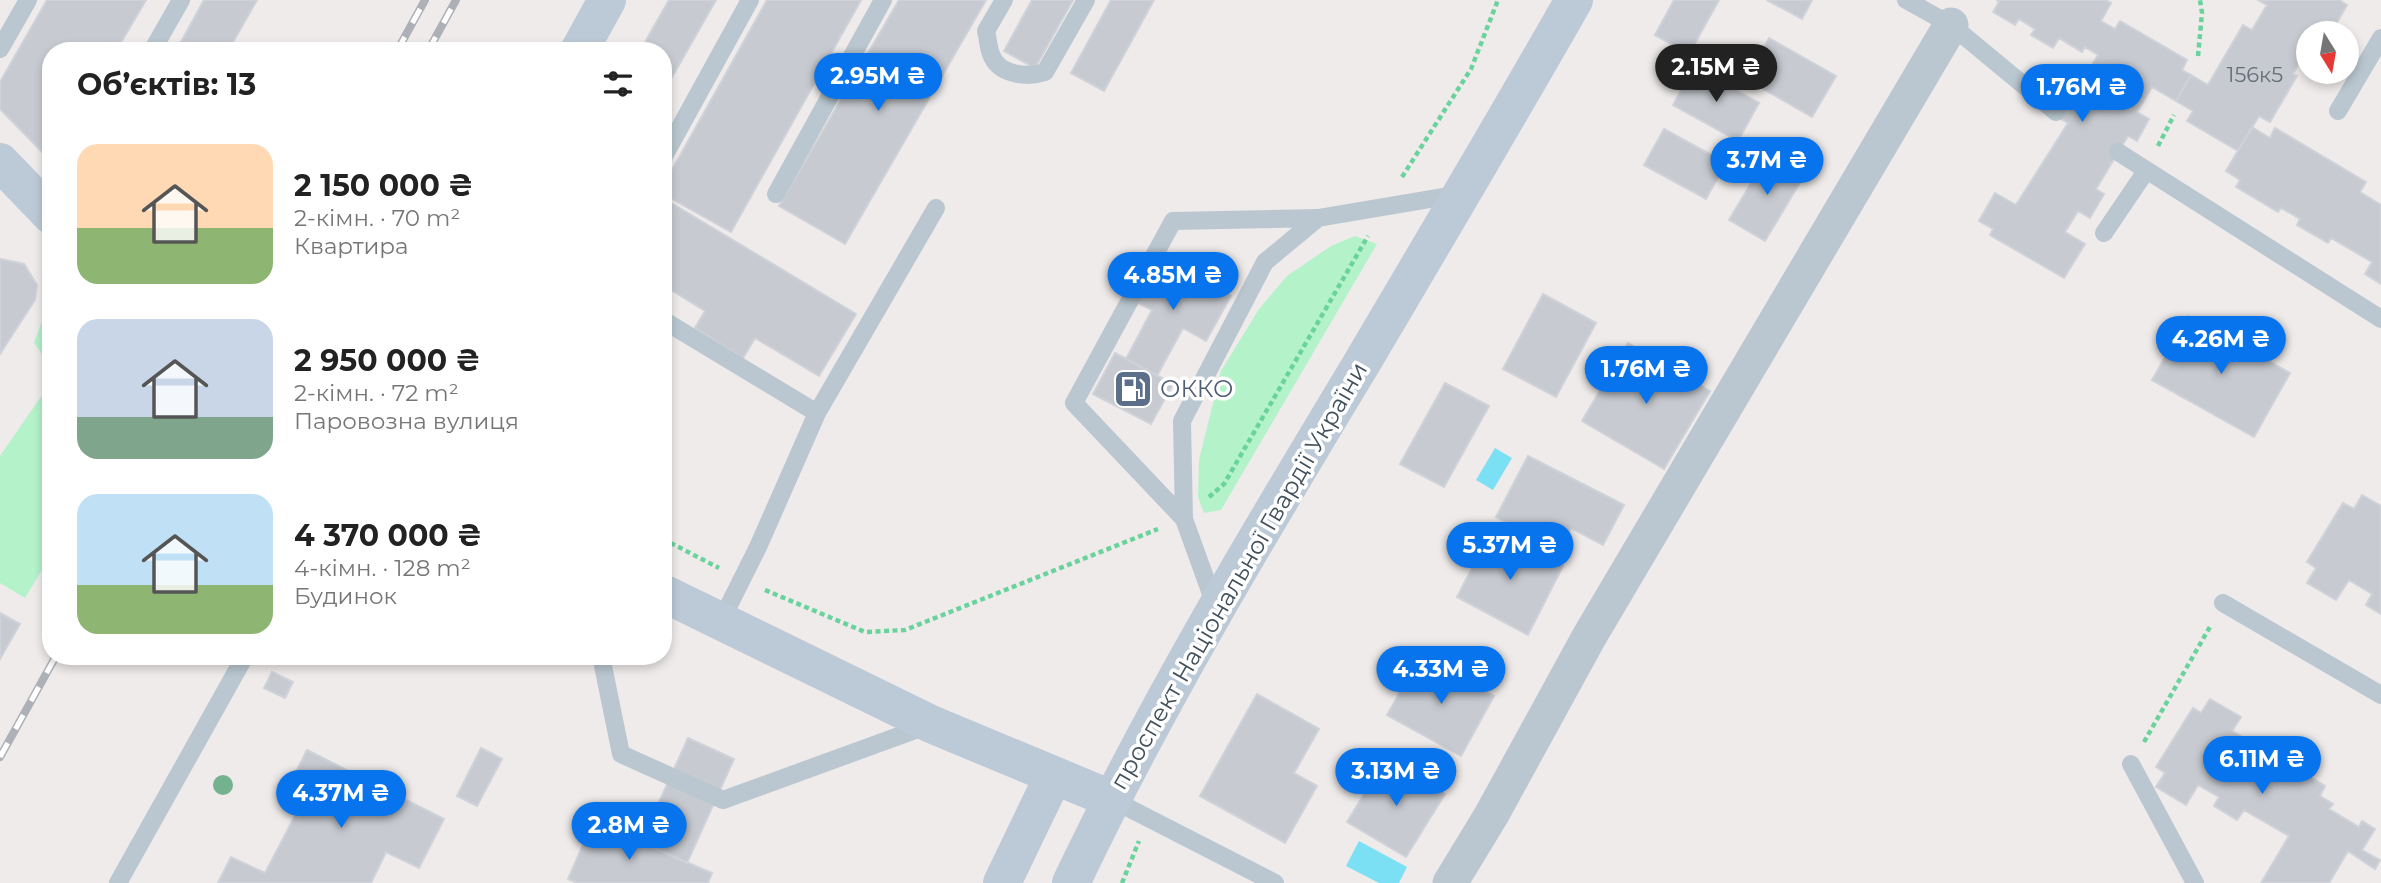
<!DOCTYPE html>
<html lang="uk">
<meta charset="utf-8">
<style>
body{margin:0;font-family:Montserrat,sans-serif;background:#f2f2f2;color:#222;height:100vh;display:flex;flex-direction:column;font-size:26px;white-space:nowrap}
*{box-sizing:border-box;margin:0}
p{font-size:23px;color:#767676}
.icon{flex:none;width:38px;height:38px;fill:none;stroke:currentColor;stroke-width:2;stroke-linecap:round;stroke-linejoin:round}
.map{position:relative;flex:1;overflow:hidden}
.side{position:absolute;left:42px;top:42px;width:630px;height:623px;display:flex;flex-direction:column;background:#fff;border-radius:28px;box-shadow:0 4px 10px #0003}
.side>*{flex:none}
.needle{width:46px;rotate:169deg}
.fabs{position:absolute;left:2296px;top:21px;display:grid;gap:14px}
.fabs a{display:grid;place-items:center;width:63px;height:63px;border-radius:50%;background:#fff;box-shadow:0 4px 10px #0003;font-size:35px}
.price{position:absolute;translate:-50% -60px;padding:0 16px;border-radius:24px;background:#0774ed;color:#fff;font-size:23px;line-height:46px;filter:drop-shadow(0 2px 4px #0008)}
.price::after{content:'';position:absolute;left:50%;top:42px;width:21px;height:16px;margin-left:-10px;background:inherit;clip-path:polygon(0 0,100% 0,50% 100%)}
.price.current{background:#222;color:#fff}
ul{padding:0;list-style:none}
li{display:flex;align-items:center;gap:21px;height:175px;padding:0 35px}
li span{display:grid;place-items:center;flex:none;width:196px;height:140px;border-radius:21px;color:#555}
li>.icon{margin-inline-start:auto}
span .icon{width:84px;height:84px;fill:#fffc;stroke-width:1}
li b{font-size:30px}
h2{display:flex;justify-content:space-between;align-items:center;height:84px;padding:0 35px;font-size:30px}
.map>svg:first-child{display:block}
.green{fill:#b4f2ca}
.water{fill:#7ce0f4}
.building{fill:#c7cbd1;stroke:#cfd2d8;stroke-width:2}
.lines{fill:none;stroke-linecap:round;stroke-linejoin:round}
.path{stroke:#69d39b;stroke-width:4.5;stroke-dasharray:5 3.5;stroke-linecap:butt}
.lane{stroke:#bac7d0;stroke-width:18}
.street{stroke:#bac7d0;stroke-width:35}
.secondary{stroke:#bccad7;stroke-width:38}
.rail-casing{stroke:#adb1b7;stroke-width:8}
.rail{stroke:#fff;stroke-width:5;stroke-dasharray:16;stroke-linecap:butt}
.tree{fill:#73b18f}
.labels{text-anchor:middle;stroke-width:7;stroke-linejoin:round;paint-order:stroke}
.number-label{font-size:21px;fill:#636f78}
.service-label{font-size:24px;fill:#4e5e75;stroke:#fff;text-anchor:start}
.street-label{font-size:24px;fill:#42505b;stroke:#fff}
</style>
<div class="map">
<svg width="2381" height="883" viewBox="0 0 2381 883">
<rect width="100%" height="100%" fill="#efebeb"/>
<path class="green" d="M1355 236 1377 244 1221 510 1204 513 1198 497 1199 460 1221 371 1259 309 1287 276 1331 246Z
M49 301 51 303V367L34 343Z
M51 382V555L25 598 0 583V456Z"/>
<path class="water" d="M1495 448 1512 458 1493 490 1476 480Z
M1359 841 1407 867 1399 883H1379L1346 866Z"/>
<path class="building" d="M47 0H146L116 51H51V161L0 109V82Z
M204 0H257L228 51H176Z
M669 0H716L663 93V51H640Z
M767 0H861L731 232 663 194V186Z
M899 0H986L845 244 779 206Z
M1032 0H1073L1035 68 1004 51Z
M1111 0H1154L1104 91 1071 73Z
M1674 0H1719L1689 54 1655 35Z
M1767 0H1812L1802 19Z
M1997 0H2105L2111 3 2101 21 2115 29 2120 21 2187 60 2182 70 2191 75 2176 101 2152 87 2137 112 2149 119 2137 141 2128 136 2096 189 2104 194 2090 218 2078 211 2065 232 2085 244 2064 278 1990 235 1993 229 1979 221 1995 193 2016 205 2068 123 2054 115 2068 92 2074 95 2098 55 2085 47 2082 52 2059 38 2053 48 2031 35 2035 29 2019 19 2015 25 1993 12 1999 2Z
M2258 0H2339L2347 5 2335 26 2325 21 2317 33H2308V48L2293 74 2297 76 2270 122 2259 116 2238 151 2187 121 2193 111 2176 101 2191 75 2208 85 2243 25 2252 30 2267 5Z
M1769 38 1836 76 1812 117 1746 79Z
M1694 67 1759 103 1738 141 1673 105Z
M2252 127 2270 138 2275 128 2366 182 2360 192 2381 205V284L2365 274 2372 262 2331 238 2328 243 2297 225 2300 219 2290 213 2281 208 2278 212 2236 187 2240 180 2226 171Z
M1664 129 1726 163 1706 199 1644 165Z
M1769 153 1805 174 1765 241 1729 220Z
M663 198 856 314 819 376 755 338 743 358 695 328 705 311 663 285Z
M1155 256 1231 296 1206 341 1183 328 1157 376 1126 359 1152 310 1131 299Z
M0 259 24 264 37 285 35 300 0 354Z
M1543 294 1596 323 1556 397 1503 369Z
M2188 316 2290 373 2254 437 2152 380Z
M1628 343 1710 391 1664 469 1582 421Z
M1115 353 1173 384 1151 424 1093 394Z
M1445 383 1489 406 1444 487 1400 464Z
M1528 456 1624 505 1603 545 1571 528 1559 550 1496 517Z
M2362 495 2381 506V614L2366 605 2372 594 2349 580 2336 600 2307 583 2316 568 2307 562 2343 503 2354 509Z
M1492 529 1563 566 1528 635 1457 597Z
M0 613 20 624 0 659Z
M1420 656 1494 696 1461 756 1387 715Z
M272 672 293 682 285 698 264 688Z
M1257 694 1319 729 1294 773 1317 786 1285 843 1200 796Z
M2210 699 2241 717 2232 731 2325 786 2320 796 2333 804 2329 809 2359 827 2362 821 2375 829 2362 850 2380 860 2375 869 2348 851 2329 883H2261L2289 836 2244 810 2237 820 2214 806 2219 797 2198 785 2186 805 2156 787 2165 773 2156 767 2193 708 2201 713Z
M688 738 734 759 687 863 641 842Z
M481 748 502 759 477 806 457 796Z
M307 750 444 819 419 868 386 852 371 883H218L231 857 265 873 298 810 281 802Z
M1386 758 1445 794 1406 857 1347 822Z
M593 822 712 873 708 883H577L568 879Z"/>
<g class="lines">
<path class="path" d="M2198 56 2202 13 2200 0
M2158 146 2174 115
M1402 177 1471 69 1498 0
M1209 497 1224 484 1368 236
M663 539 719 568
M765 590 865 632 905 630 1158 529
M2144 742 2211 625
M1122 883 1139 841"/>
<path class="lane" d="M1004 0 986 31C988 38 988 47 991 54 998 75 1027 78 1045 72L1086 0
M1906 0 1951 25 2056 112
M0 49 28 0
M152 51 181 0
M2338 111 2381 38
M2118 152 2381 319
M663 158 750 0
M776 194 883 0
M2104 233 2146 171
M663 320 817 413 758 547 721 621
M817 413 936 208
M1184 519 1074 403 1173 221 1318 218
M2223 603 2381 695
M1215 605 1184 519 1182 421 1265 262 1318 218 1460 194
M601 656 621 754 723 800 929 725
M2131 764 2195 883
M1111 799 1275 883
M118 883 245 656"/>
<path class="street" d="M1450 883 1492 814 1589 637 1951 25"/>
<path class="secondary" d="M579 51 607 0
M0 162 51 215
M663 593 931 724 1111 799
M1002 883 1053 777
M1071 883C1156 704 1258 535 1360 366 1432 244 1504 123 1574 0"/>
<defs>
<path id="rail" d="M397 51 425 0
M428 51 456 0
M0 757 56 656"/>
</defs>
<use href="#rail" class="rail-casing"/>
<use href="#rail" class="rail"/>
</g>
<circle class="tree" cx="223" cy="785" r="10"/>
<defs>
<symbol id="fuel-square" viewBox="-11 -11 22 22"><rect x="-9" y="-9" width="18" height="18" rx="4" fill="#5c6f8a" stroke="#fff"/><path d="M-5.5-6h7V0h2V4h1.3V-2.5L3-4.5l.8-.8L6-3V5H2.5V1h-1V6h-7ZM-4.2-4.7v3.2H.2V-4.7Z" fill="#fff"/></symbol>
</defs>
<g fill-rule="evenodd">
<use href="#fuel-square" x="1111" y="367" width="44" height="44"/>
</g>
<g class="labels">
<g class="number-label">
<text x="2255" y="82">156к5</text>
</g>
<g class="service-label">
<text x="1160" y="397">ОККО</text>
</g>
<g class="street-label">
<text transform="translate(1239 576) rotate(-60)" y="8">проспект Національної Гвардії України</text>
</g>
</g>
</svg>
<div class="fabs">
<a><svg class="needle" viewBox="-14 -14 28 28"><path d="M0-13l5 13h-10z" fill="#e53935"/><path d="M0 13l5-13h-10z" fill="#767676"/></svg></a>
</div>
<b class="price current" style="left:1716px;top:104px">2.15M ₴</b>
<b class="price" style="left:878px;top:113px">2.95M ₴</b>
<b class="price" style="left:2082px;top:124px">1.76M ₴</b>
<b class="price" style="left:1767px;top:197px">3.7M ₴</b>
<b class="price" style="left:1173px;top:312px">4.85M ₴</b>
<b class="price" style="left:2221px;top:376px">4.26M ₴</b>
<b class="price" style="left:1646px;top:406px">1.76M ₴</b>
<b class="price" style="left:1510px;top:582px">5.37M ₴</b>
<b class="price" style="left:1441px;top:706px">4.33M ₴</b>
<b class="price" style="left:2262px;top:796px">6.11M ₴</b>
<b class="price" style="left:1396px;top:808px">3.13M ₴</b>
<b class="price" style="left:341px;top:830px">4.37M ₴</b>
<b class="price" style="left:629px;top:862px">2.8M ₴</b>
<section class="side">
<h2>Об’єктів: 13<svg class="icon" aria-label="filters" viewBox="0 0 24 24"><path d="M4 7h16M4 17h16"/><circle cx="9" cy="7" r="2"/><circle cx="15" cy="17" r="2"/></svg></h2>
<ul>
<li><span style="background:linear-gradient(#ffd9b3 60%,#8fb573 0)"><svg class="icon" aria-label="home" viewBox="0 0 24 24"><path d="M3 11l9-7 9 7M6 9v11h12V9"/></svg></span><div><b>2 150 000 ₴</b><p>2-кімн. · 70 m²</p><p>Квартира</p></div></li>
<li><span style="background:linear-gradient(#c9d6e8 70%,#7fa58c 0)"><svg class="icon" aria-label="home" viewBox="0 0 24 24"><path d="M3 11l9-7 9 7M6 9v11h12V9"/></svg></span><div><b>2 950 000 ₴</b><p>2-кімн. · 72 m²</p><p>Паровозна вулиця</p></div></li>
<li><span style="background:linear-gradient(#bfe0f5 65%,#8fb573 0)"><svg class="icon" aria-label="home" viewBox="0 0 24 24"><path d="M3 11l9-7 9 7M6 9v11h12V9"/></svg></span><div><b>4 370 000 ₴</b><p>4-кімн. · 128 m²</p><p>Будинок</p></div></li>
</ul>
</section>
</div>
